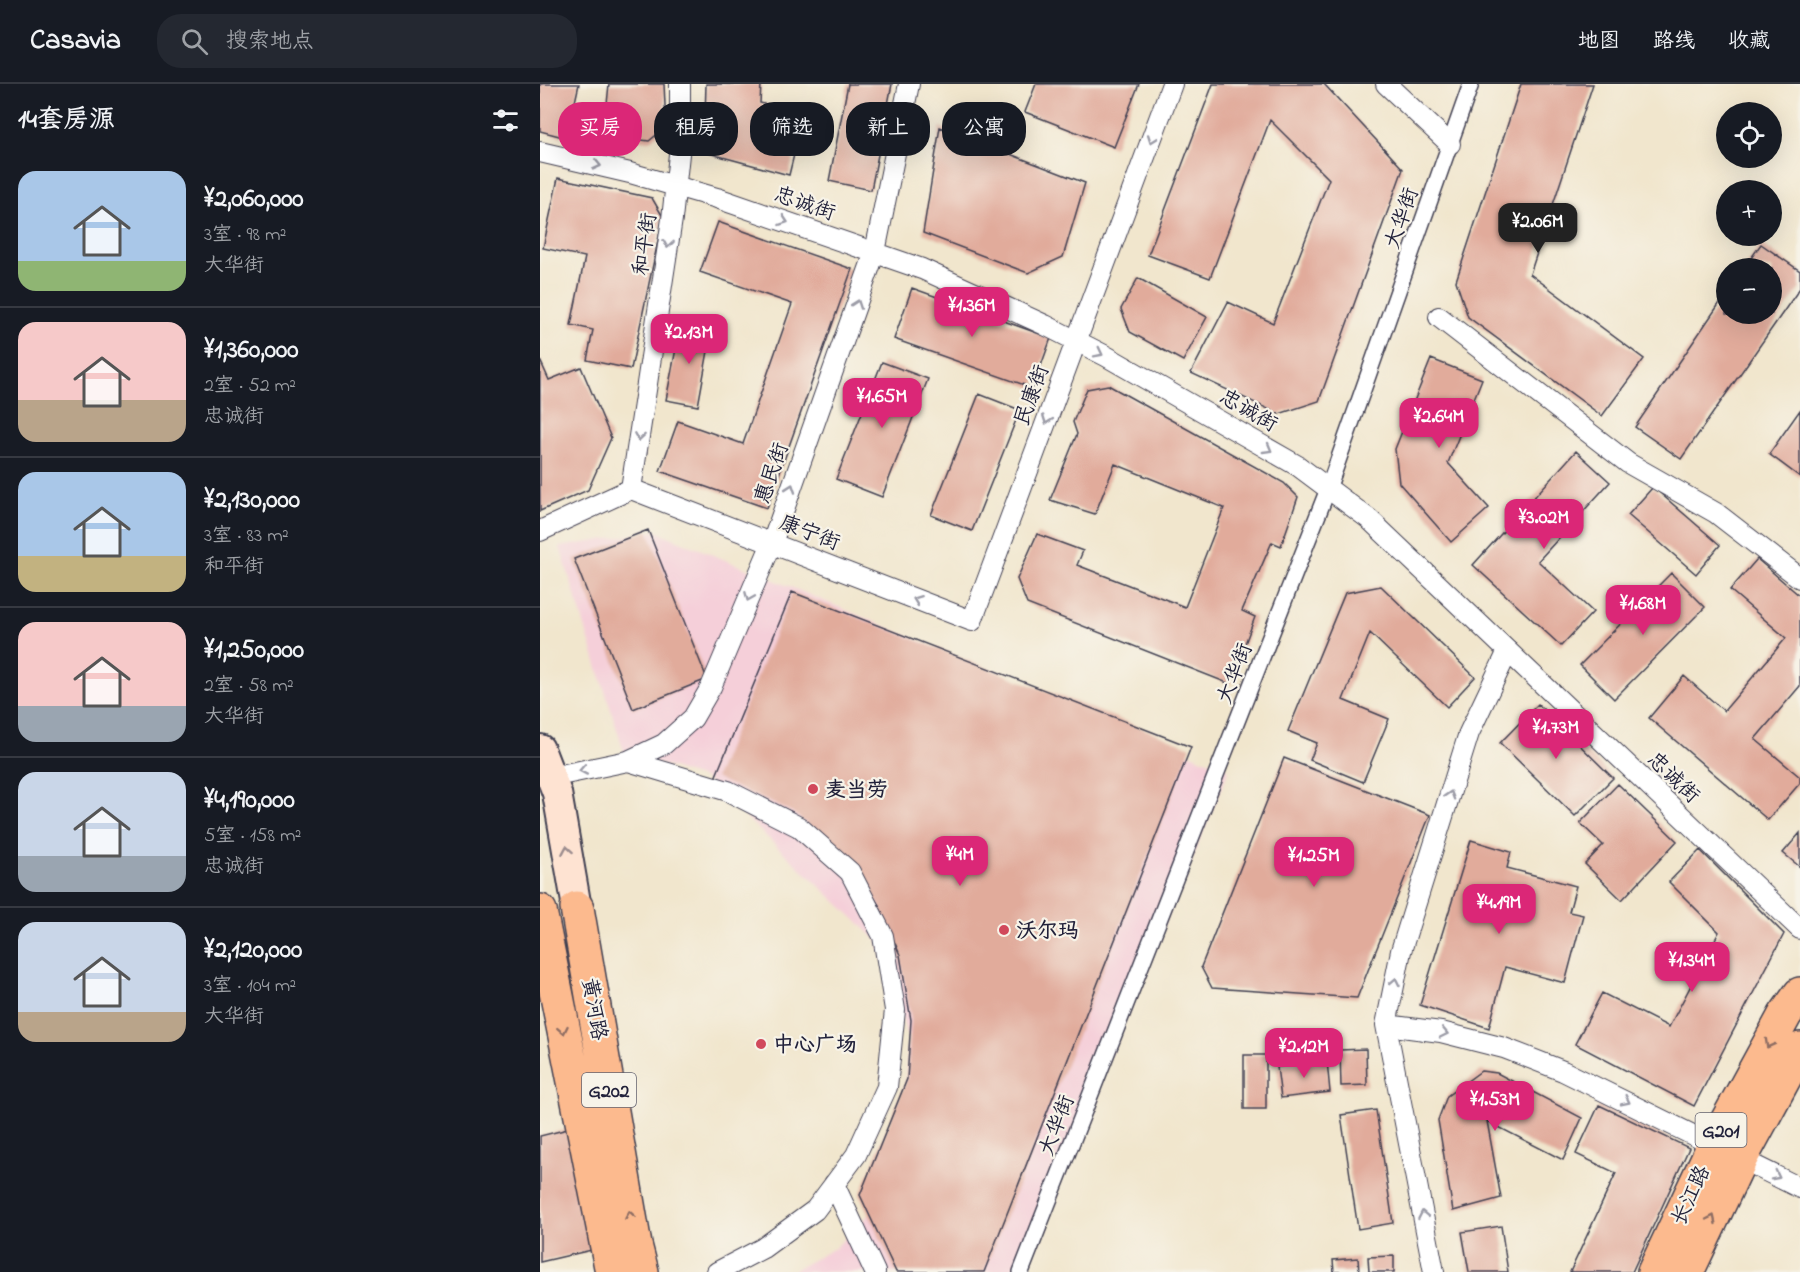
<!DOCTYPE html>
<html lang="zh">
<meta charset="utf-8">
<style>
body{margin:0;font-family:"Indie Flower","LXGW WenKai TC",sans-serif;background:#242831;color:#f1f3f6;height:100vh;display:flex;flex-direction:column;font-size:22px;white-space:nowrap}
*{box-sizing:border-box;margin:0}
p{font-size:20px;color:#9ea1a6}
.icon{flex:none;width:33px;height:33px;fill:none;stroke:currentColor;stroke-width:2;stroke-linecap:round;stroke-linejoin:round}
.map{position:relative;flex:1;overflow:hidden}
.panel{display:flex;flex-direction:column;background:#171b24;width:540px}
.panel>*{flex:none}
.hud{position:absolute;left:18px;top:18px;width:570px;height:54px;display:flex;gap:12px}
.fabs{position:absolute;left:1176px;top:18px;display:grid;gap:12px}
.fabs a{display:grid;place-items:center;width:66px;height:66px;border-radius:50%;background:#171b24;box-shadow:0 6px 24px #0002;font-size:30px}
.price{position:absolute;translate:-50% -51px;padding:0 14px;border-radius:12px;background:#db2777;color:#fff;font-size:20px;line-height:39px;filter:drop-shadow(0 2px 3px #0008)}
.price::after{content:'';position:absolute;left:50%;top:36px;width:18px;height:14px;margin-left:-9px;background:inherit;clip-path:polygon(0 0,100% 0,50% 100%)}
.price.current{background:#222;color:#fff}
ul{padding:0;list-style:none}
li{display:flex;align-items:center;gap:18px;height:150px;padding:0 18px}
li+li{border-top:2px solid #363941}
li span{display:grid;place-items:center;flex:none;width:168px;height:120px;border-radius:18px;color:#555}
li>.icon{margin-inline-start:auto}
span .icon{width:72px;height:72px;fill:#fffc;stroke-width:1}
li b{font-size:26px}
h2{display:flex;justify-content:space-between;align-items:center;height:72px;padding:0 18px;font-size:26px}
.pill{padding:0 21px;border-radius:24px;background:#171b24;box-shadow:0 6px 24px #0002;font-size:21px;line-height:54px}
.pill.current{background:#db2777;color:#fff}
header{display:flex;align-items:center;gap:36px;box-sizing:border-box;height:84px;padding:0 30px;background:#171b24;border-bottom:2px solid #363941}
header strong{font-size:28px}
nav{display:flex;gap:33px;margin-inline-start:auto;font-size:21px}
.search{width:420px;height:54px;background:#242831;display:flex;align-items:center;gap:15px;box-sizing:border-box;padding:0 21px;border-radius:24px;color:#9ea1a6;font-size:22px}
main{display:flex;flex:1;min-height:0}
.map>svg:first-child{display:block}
.built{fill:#f5cfd9}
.building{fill:#e1ab9b}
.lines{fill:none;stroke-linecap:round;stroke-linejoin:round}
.pedestrian-casing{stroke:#413f51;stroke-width:18}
.minor-casing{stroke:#413f51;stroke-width:22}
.secondary-casing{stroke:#413f51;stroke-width:32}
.trunk-casing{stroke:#413f51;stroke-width:36}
.pedestrian{stroke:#fff;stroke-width:15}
.minor{stroke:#fff;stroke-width:20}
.secondary{stroke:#fee3d2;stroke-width:28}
.trunk{stroke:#fcba8e;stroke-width:33}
.oneway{stroke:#9c9ca7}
.oneway2{stroke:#9b8c8e}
.oneway3{stroke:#8f6e64}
.poi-dot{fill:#d1495b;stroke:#f7f3e8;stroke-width:2}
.labels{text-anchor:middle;stroke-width:4.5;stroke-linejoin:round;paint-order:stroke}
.shield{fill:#f7f3e8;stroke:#62616f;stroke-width:1.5}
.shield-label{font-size:20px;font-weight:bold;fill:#22223b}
.street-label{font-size:21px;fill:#22223b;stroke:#f7f3e8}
.poi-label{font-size:21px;font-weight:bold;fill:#22223b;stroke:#f7f3e8;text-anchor:start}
</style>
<header>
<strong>Casavia</strong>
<div class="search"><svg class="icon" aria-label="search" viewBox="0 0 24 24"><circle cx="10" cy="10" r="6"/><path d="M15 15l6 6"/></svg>搜索地点</div>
<nav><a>地图</a><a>路线</a><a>收藏</a></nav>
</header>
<main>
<section class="panel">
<h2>14套房源<svg class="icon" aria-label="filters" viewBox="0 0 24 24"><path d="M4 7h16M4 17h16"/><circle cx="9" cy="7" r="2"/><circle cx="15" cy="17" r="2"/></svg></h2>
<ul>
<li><span style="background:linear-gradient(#a9c7e8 75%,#8fb573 0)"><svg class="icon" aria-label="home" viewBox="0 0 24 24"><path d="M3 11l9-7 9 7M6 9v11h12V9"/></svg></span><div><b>¥2,060,000</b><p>3室 · 98 m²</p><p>大华街</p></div></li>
<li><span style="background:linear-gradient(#f6c9c9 65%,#b9a48a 0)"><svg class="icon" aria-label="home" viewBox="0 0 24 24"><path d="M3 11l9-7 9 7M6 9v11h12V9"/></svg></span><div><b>¥1,360,000</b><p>2室 · 52 m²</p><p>忠诚街</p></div></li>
<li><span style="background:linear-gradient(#a9c7e8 70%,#c2b280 0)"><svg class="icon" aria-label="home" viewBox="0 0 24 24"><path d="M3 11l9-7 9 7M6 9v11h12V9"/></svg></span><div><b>¥2,130,000</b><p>3室 · 83 m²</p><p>和平街</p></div></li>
<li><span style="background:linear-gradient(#f6c9c9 70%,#9aa5b1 0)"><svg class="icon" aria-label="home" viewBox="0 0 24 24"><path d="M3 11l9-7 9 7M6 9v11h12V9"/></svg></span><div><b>¥1,250,000</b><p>2室 · 58 m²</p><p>大华街</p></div></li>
<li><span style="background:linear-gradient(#c9d6e8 70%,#9aa5b1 0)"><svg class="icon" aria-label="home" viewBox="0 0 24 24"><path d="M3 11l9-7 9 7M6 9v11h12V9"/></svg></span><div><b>¥4,190,000</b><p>5室 · 158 m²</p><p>忠诚街</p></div></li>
<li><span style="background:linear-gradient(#c9d6e8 75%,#b9a48a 0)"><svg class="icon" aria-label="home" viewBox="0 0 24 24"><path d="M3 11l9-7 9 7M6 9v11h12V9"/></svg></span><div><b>¥2,120,000</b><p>3室 · 104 m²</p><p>大华街</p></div></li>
</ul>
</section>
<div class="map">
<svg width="1260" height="1188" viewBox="0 0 1260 1188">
<rect width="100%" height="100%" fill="#f7f3e8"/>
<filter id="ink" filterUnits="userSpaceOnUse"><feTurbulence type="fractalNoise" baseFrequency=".0167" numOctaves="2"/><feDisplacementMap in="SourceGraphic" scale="12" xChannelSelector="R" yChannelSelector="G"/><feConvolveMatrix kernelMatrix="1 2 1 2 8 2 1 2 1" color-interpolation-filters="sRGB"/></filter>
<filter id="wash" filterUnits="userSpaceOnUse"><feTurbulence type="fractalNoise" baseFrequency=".008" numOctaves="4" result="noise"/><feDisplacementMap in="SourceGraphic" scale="24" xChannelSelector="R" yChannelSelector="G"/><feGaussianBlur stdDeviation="1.35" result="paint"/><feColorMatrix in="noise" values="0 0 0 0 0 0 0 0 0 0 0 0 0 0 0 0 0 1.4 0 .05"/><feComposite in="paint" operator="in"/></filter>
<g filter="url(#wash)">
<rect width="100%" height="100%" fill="#f1e6cd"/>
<path class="built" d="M116 447 689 686 479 1188H250L295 1164 360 1100 368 952 337 856 165 695 84 668 20 463Z"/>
<g id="blocks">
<path class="building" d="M0 0H39L27 54 0 47Z
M69 0H124L126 43 109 57 64 51Z
M166 0H221L220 19 264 30 249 91 164 68Z
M308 0H352L331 106 289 97Z
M496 0H599L574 63 485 28Z
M673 0H784L863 85 779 317 739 330 651 289 688 218 733 239 789 95 730 36 670 194 608 171Z
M981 0H1053L990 190 1104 275 1062 332 928 233 916 197Z
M400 43 545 99 523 173 488 189 383 149Z
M18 94 112 114 123 133 91 285 47 276 53 246 31 241 45 173 3 164Z
M178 138 312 185 227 424 120 387 138 337 203 360 252 220 160 188Z
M1221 160 1260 187V204L1141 375 1095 343 1186 210V230H1232V184H1204Z
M598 194 667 233 643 277 590 248 581 225Z
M372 204 511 254 493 304 354 255Z
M141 239 172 245 158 322 126 316Z
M891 275 942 295 908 379 949 424 911 458 859 399 855 365Z
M0 276 9 296 41 283 71 354 48 406 0 427Z
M342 278 388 295 342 413 296 395Z
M568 301 744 399 758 413 741 462 732 458 702 527 715 533 690 600 487 520 477 495 497 450 543 467 537 481 645 523 684 424 575 380 555 430 510 416 537 350 533 338 547 305Z
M439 310 480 326 432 447 391 431Z
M1260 326V393L1229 370Z
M1036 367 1070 398 998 477 1053 528 1021 562 933 481Z
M1113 403 1180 461 1156 490 1088 431Z
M108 446 167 595 93 625 34 475Z
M1217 475 1260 512V602L1215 655 1260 693V699L1228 736 1109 634 1144 592 1184 627 1246 554 1190 506Z
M1131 489 1165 523 1074 615 1040 581Z
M841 502 935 593 907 623 830 549 803 616 849 635 823 698 770 676 777 659 748 647 805 509Z
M252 508 651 663 444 1188H356L320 1111 367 995 371 936 360 871 339 821 310 775 252 728 175 694Z
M998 620 1073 694 1035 732 960 659Z
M744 674 890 731 817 914 672 904 661 883Z
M1078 700 1137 757 1082 816 1045 780 1063 761 1040 739Z
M1260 749V783L1243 769Z
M931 756 971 768 967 784 1036 802 1029 828 1043 831 1025 899 965 883 949 944 880 921Z
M1160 766 1244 850 1154 1022 1035 960 1062 909 1129 943 1179 848 1129 798Z
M826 965 827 1001 801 1002 800 966Z
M704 971H726V1025H704Z
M787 977 790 1008 741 1014 737 983Z
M941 987 957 989 1042 1034 1023 1076 947 1037 961 1114 913 1127 898 1036 907 1012Z
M1059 1021 1149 1064 1092 1188H1030L1076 1089 1036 1070Z
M836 1026 853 1139 818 1145 801 1031Z
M28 1045 56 1165 0 1178V1052Z
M961 1142 968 1188H929L922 1148Z
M854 1172V1188H829L828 1173Z
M818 1174 819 1188H794L793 1176Z"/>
</g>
</g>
<g filter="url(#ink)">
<use href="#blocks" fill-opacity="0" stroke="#413f51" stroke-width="1.5"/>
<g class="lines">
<defs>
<path id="pedestrian" d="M481 1188 788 405 931 0"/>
<path id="minor" d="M846 0 910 60
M0 68 90 89 177 114 382 185 505 241 566 272 758 382 829 435 1260 845
M899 233 1088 379 1176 429 1260 494
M91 405 432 537 632 0
M0 447 91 405 132 135 140 61V0
M88 677 188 707 259 743 310 788 343 852 355 926 347 1003 316 1071 275 1126 223 1164 177 1188
M11 693 88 677 124 660 153 634 171 603 232 459 335 168 369 0
M846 941 901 948 964 964 1023 987 1260 1104
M294 1100 335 1188
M894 1188 846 941 861 867 929 649 968 567"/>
<path id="secondary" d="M0 665 17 709 37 824"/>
<path id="trunk" d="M37 824 95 1161 102 1188
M0 827 72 1188
M1114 1188 1174 1061 1245 931 1260 910
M1147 1188 1201 1074 1260 965"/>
</defs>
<use href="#pedestrian" class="pedestrian-casing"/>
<use href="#minor" class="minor-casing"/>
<use href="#secondary" class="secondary-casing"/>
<use href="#trunk" class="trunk-casing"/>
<use href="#pedestrian" class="pedestrian"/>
<use href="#minor" class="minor"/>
<use href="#secondary" class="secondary"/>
<use href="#trunk" class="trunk"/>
</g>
<defs><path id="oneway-chevron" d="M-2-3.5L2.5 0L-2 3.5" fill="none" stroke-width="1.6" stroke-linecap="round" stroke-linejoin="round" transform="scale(1.5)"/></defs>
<g class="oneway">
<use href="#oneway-chevron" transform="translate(612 55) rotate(110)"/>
<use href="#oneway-chevron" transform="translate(57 81) rotate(13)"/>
<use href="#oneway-chevron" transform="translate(244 137) rotate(19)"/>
<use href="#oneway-chevron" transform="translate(128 160) rotate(99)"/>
<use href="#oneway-chevron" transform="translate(317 220) rotate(-71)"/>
<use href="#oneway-chevron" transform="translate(559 269) rotate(27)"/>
<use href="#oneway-chevron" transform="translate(507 336) rotate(110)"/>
<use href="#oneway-chevron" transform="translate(99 353) rotate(99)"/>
<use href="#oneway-chevron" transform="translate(728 365) rotate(30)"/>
<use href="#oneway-chevron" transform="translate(251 404) rotate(-71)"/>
<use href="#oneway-chevron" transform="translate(209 513) rotate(113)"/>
<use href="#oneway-chevron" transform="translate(377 516) rotate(-159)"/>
<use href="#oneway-chevron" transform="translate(43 686) rotate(169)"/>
<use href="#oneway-chevron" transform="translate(910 711) rotate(-73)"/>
<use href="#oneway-chevron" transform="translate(855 898) rotate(-79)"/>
<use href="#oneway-chevron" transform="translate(904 949) rotate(12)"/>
<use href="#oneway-chevron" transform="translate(1086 1017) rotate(26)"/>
<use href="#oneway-chevron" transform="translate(1236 1092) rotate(27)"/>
<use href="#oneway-chevron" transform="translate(883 1131) rotate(-101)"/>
</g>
<use class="oneway2" href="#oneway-chevron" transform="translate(27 766) rotate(-100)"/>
<g class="oneway3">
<use href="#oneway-chevron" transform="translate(23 946) rotate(79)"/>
<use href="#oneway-chevron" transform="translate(1229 960) rotate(119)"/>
<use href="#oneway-chevron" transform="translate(90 1131) rotate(-100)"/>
<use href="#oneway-chevron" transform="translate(1172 1135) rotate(-65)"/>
</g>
</g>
<g class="poi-dot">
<circle cx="273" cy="705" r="6"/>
<circle cx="464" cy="846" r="6"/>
<circle cx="221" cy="960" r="6"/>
</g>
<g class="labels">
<g class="shield">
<rect x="42" y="989" width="54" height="34" rx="4.5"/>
<rect x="1155.5" y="1029" width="51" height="34" rx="4.5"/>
</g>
<g class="shield-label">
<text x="69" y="1013">G202</text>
<text x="1181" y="1053">G201</text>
</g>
<g class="street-label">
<text transform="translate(265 119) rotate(19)" y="7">忠诚街</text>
<text transform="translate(861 134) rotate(-71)" y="7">大华街</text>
<text transform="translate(104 160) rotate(-82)" y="7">和平街</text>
<text transform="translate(491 311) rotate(-70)" y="7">民康街</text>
<text transform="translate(709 326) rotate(30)" y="7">忠诚街</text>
<text transform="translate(231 389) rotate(-71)" y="7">惠民街</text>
<text transform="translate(270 448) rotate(21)" y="7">康宁街</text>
<text transform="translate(694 589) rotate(-69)" y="7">大华街</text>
<text transform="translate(1134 693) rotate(44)" y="7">忠诚街</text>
<text transform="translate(55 925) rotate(80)" y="7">黄河路</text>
<text transform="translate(516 1041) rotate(-69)" y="7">大华街</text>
<text transform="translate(1150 1111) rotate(-65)" y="7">长江路</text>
</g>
<g class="poi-label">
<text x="285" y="712">麦当劳</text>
<text x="476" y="853">沃尔玛</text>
<text x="233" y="967">中心广场</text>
</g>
</g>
</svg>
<div class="fabs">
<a><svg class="icon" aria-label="locate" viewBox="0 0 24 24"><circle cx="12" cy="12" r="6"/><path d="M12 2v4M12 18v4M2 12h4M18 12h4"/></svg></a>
<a>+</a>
<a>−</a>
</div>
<b class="price current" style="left:998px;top:170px">¥2.06M</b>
<b class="price" style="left:432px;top:254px">¥1.36M</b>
<b class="price" style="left:149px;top:281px">¥2.13M</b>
<b class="price" style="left:342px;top:345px">¥1.65M</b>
<b class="price" style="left:899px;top:365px">¥2.64M</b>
<b class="price" style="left:1004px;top:466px">¥3.02M</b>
<b class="price" style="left:1103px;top:552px">¥1.68M</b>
<b class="price" style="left:1016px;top:676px">¥1.73M</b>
<b class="price" style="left:420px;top:803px">¥4M</b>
<b class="price" style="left:774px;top:804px">¥1.25M</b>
<b class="price" style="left:959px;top:851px">¥4.19M</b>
<b class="price" style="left:1152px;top:909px">¥1.34M</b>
<b class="price" style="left:764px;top:995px">¥2.12M</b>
<b class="price" style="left:955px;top:1048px">¥1.53M</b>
<div class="hud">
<a class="pill current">买房</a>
<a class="pill">租房</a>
<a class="pill">筛选</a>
<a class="pill">新上</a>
<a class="pill">公寓</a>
</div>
</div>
</main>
